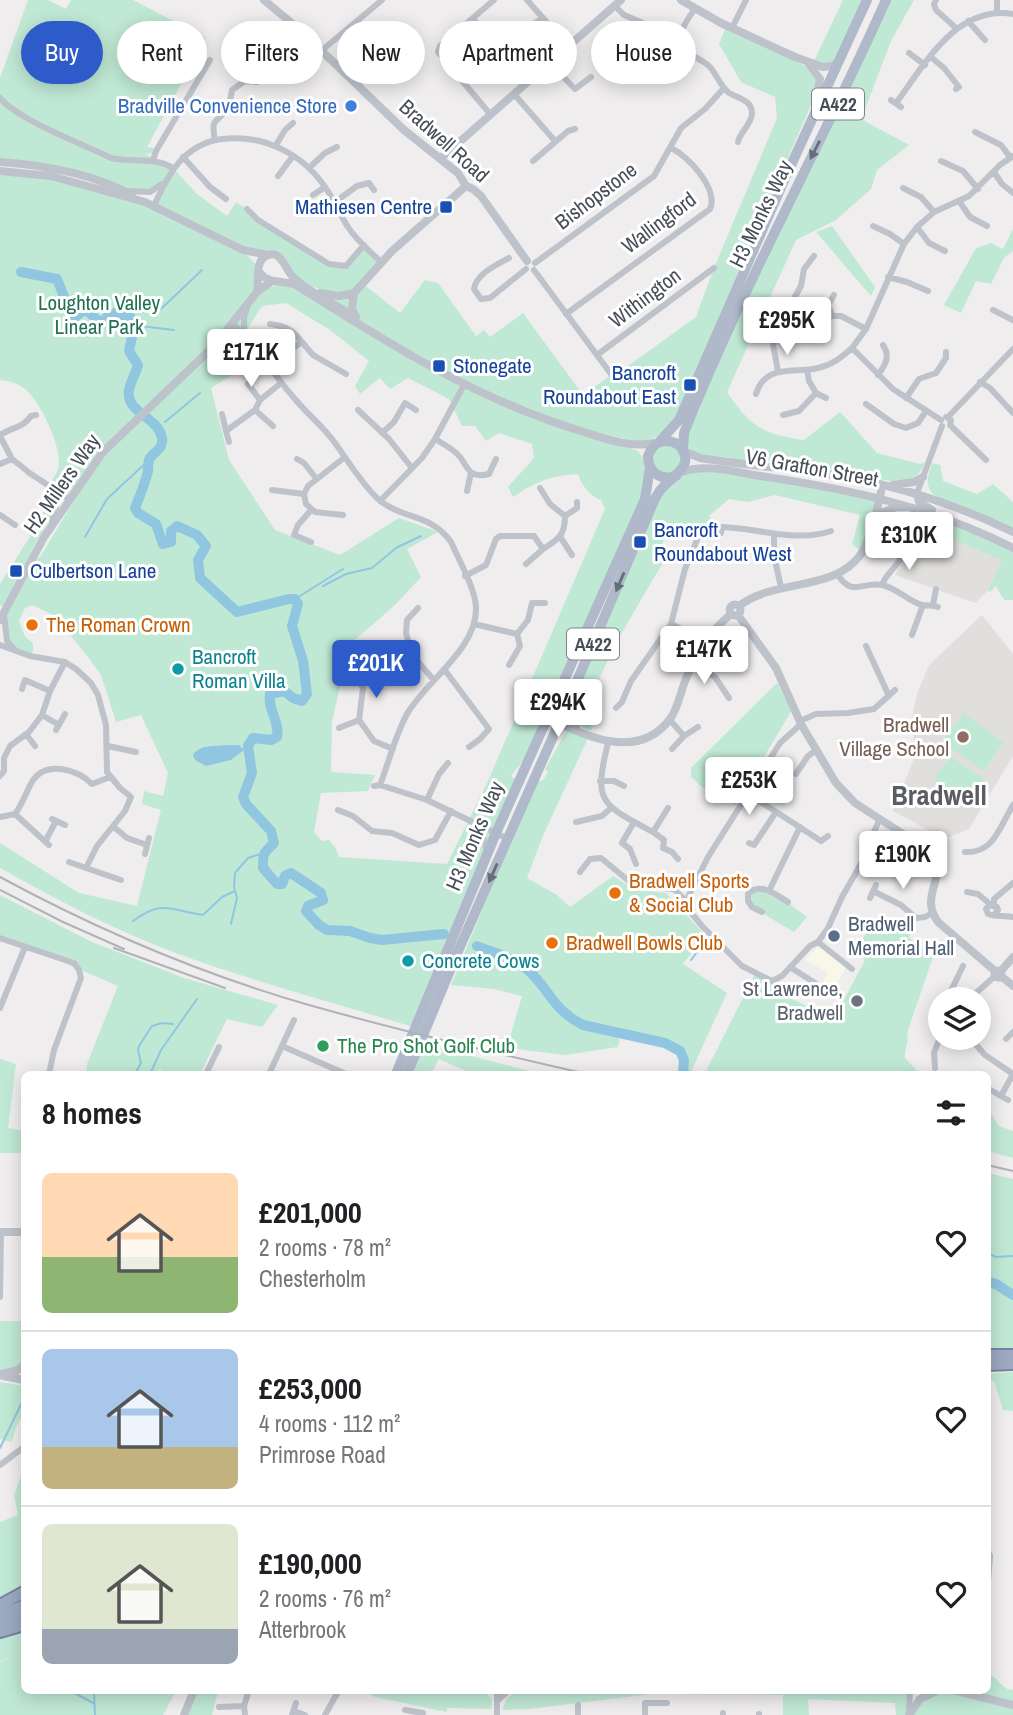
<!DOCTYPE html>
<meta charset="utf-8">
<style>
body{margin:0;font-family:"Archivo Narrow",sans-serif;background:#f2f2f2;color:#202124;height:100vh;display:flex;flex-direction:column;font-size:26px;white-space:nowrap}
*{box-sizing:border-box;margin:0}
p{font-size:23px;color:#757577}
.icon{flex:none;width:38px;height:38px;fill:none;stroke:currentColor;stroke-width:2;stroke-linecap:round;stroke-linejoin:round}
.map{position:relative;flex:1;overflow:hidden}
.drawer{position:absolute;left:21px;top:1071px;width:970px;height:623px;display:flex;flex-direction:column;background:#fff;border-radius:10px;box-shadow:0 4px 18px #0003}
.drawer>*{flex:none}
.hud{position:absolute;left:21px;top:21px;width:971px;height:63px;display:flex;gap:14px}
.tools{position:absolute;left:928px;top:987px;display:grid;gap:14px}
.tools a{display:grid;place-items:center;width:63px;height:63px;border-radius:50%;background:#fff;box-shadow:0 4px 18px #0003;font-size:35px}
.price{position:absolute;translate:-50% -60px;padding:0 16px;border-radius:7px;background:#fff;color:#222;font-size:23px;line-height:46px;filter:drop-shadow(0 2px 4px #0008)}
.price::after{content:'';position:absolute;left:50%;top:42px;width:21px;height:16px;margin-left:-10px;background:inherit;clip-path:polygon(0 0,100% 0,50% 100%)}
.price.on{background:#2d5bca;color:#fff}
ul{padding:0;list-style:none}
li{display:flex;align-items:center;gap:21px;height:175px;padding:0 21px}
li+li{border-top:2px solid #e0e0e0}
li span{display:grid;place-items:center;flex:none;width:196px;height:140px;border-radius:10px;color:#555}
li>.icon{margin-inline-start:auto}
span .icon{width:84px;height:84px;fill:#fffc;stroke-width:1}
li b{font-size:30px}
h2{display:flex;justify-content:space-between;align-items:center;height:84px;padding:0 21px;font-size:30px}
.tag{padding:0 24px;border-radius:32px;background:#fff;box-shadow:0 4px 18px #0003;font-size:24px;line-height:63px}
.tag.on{background:#2d5bca;color:#fff}
.map>svg:first-child{display:block}
.commercial{fill:#f9f7e7}
.education{fill:#e0dfde}
.green{fill:#c0e9d5;fill-rule:evenodd}
.water{fill:#91c6e1}
.lines{fill:none;stroke-linecap:round;stroke-linejoin:round}
.stream{stroke:#91c6e1;stroke-width:2}
.river{stroke:#91c6e1;stroke-width:10}
.trunk-casing{stroke:#7584a2;stroke-width:14}
.minor{stroke:#bdc2cb;stroke-width:6}
.tertiary{stroke:#bdc2cb;stroke-width:8}
.primary{stroke:#afb9c9;stroke-width:10}
.trunk{stroke:#9ca9c0;stroke-width:10}
.rail{stroke:#b0b2b7;stroke-width:2}
.oneway{fill:#666e7a}
.shop-dot{fill:#3f7fe0;stroke:#fff;stroke-width:2.5}
.transit-dot{fill:#1a4fb4;stroke:#fff;stroke-width:2.5}
.food-dot{fill:#e8710a;stroke:#fff;stroke-width:2.5}
.culture-dot{fill:#0f9aa8;stroke:#fff;stroke-width:2.5}
.education-dot{fill:#8d6e63;stroke:#fff;stroke-width:2.5}
.service-dot{fill:#5c6f8a;stroke:#fff;stroke-width:2.5}
.worship-dot{fill:#6b7280;stroke:#fff;stroke-width:2.5}
.leisure-dot{fill:#2e9e5b;stroke:#fff;stroke-width:2.5}
.labels{text-anchor:middle;stroke-width:6;stroke-linejoin:round;paint-order:stroke}
.shield{fill:#fff;stroke:#7e838a;stroke-width:2}
.shield-label{font-size:19px;font-weight:bold;fill:#474e58}
.shop-label{font-size:21px;fill:#366cbe;stroke:#fff;text-anchor:end}
.street-label{font-size:21px;fill:#474e58;stroke:#fff}
.transit-label{font-size:21px;fill:#164399;stroke:#fff;text-anchor:start}
.park-label{font-size:21px;fill:#217154;stroke:#fff}
.food-label{font-size:21px;fill:#c56008;stroke:#fff;text-anchor:start}
.culture-label{font-size:21px;fill:#0d838f;stroke:#fff;text-anchor:start}
.education-label{font-size:21px;fill:#785e54;stroke:#fff;text-anchor:end}
.service-label{font-size:21px;fill:#4e5e75;stroke:#fff;text-anchor:start}
.worship-label{font-size:21px;fill:#5b616d;stroke:#fff;text-anchor:end}
.leisure-label{font-size:21px;fill:#27864d;stroke:#fff;text-anchor:start}
.district-label{font-size:28px;font-weight:bold;fill:#5a5d61;stroke:#fff}
</style>
<div class="map">
<svg width="1013" height="1715" viewBox="0 0 1013 1715">
<rect width="100%" height="100%" fill="#efeded"/>
<path class="commercial" d="M819 946 846 967 835 987 823 981 828 973 805 959Z"/>
<path class="education" d="M919 526 1003 560 988 590 975 603 895 575Z
M982 615 1013 654V756L969 829 945 839 893 811 915 756 912 718 917 694 929 665Z"/>
<path class="green" d="M28 0H48L66 9 71 0H133L206 38 147 147 154 148V153L145 154 173 168 197 194 227 216 236 202 329 264 346 266 364 245 381 262 362 283 400 313 425 280 438 283 476 336 484 330 490 337 523 313 583 395 618 370 621 371 696 317 714 268 777 118 775 97 741 82 719 44 725 29 808 67 816 76 818 89 674 419C663 433 651 446 631 442 628 441 625 439 621 438L620 443 638 451 650 468 647 491 591 622 543 714 525 758 511 776 519 782 417 1028C337 1004 256 982 178 954 116 931 57 900 0 868V843L79 893 137 906 161 810 142 804 144 791 163 796 168 773 141 715 116 722 101 675 88 657 55 616 32 605 25 608 19 621 25 637 33 643V651L30 656 16 651 7 641 5 608 0 605V584L29 538 49 500 44 492C48 484 56 477 58 469 64 450 40 401 25 389 18 383 10 381 0 380V171L51 176 154 206 164 183 155 190 140 193 93 178 0 162V78ZM244 252 280 257 299 283 317 288 356 317 288 282 257 291 259 268ZM286 303 330 330 369 361 355 386 360 394 380 378 390 389 408 378 449 399 462 426H475L486 441 499 433 532 444 534 458 508 487 513 497C537 481 550 476 578 474 581 484 590 497 601 500L605 509 488 781 447 864 339 857 335 847 329 840 322 841 314 832 321 793 368 791 375 775 331 772 332 722 349 645 395 605 421 577 407 549 438 532 399 518 340 555 275 530 229 460 211 388 262 356 244 334 262 306ZM96 464 42 554 26 573C27 565 30 554 34 546 43 529 61 509 53 489L69 499Z
M843 0H866L839 55 831 64 814 61Z
M886 0H914L891 41 862 117 866 122 909 145 877 170 871 189 836 220 796 240 727 392C751 427 762 434 804 440L840 412 877 453 920 464 925 462C919 477 913 479 897 482L760 460H732V458L715 456 713 457 693 452 687 446V434L700 409 708 375Z
M832 226 875 287 871 296 816 232Z
M1013 229V251L1004 258 991 284 976 281 961 313 944 305 976 248 991 243 1003 249Z
M653 459a14 14 0 1 1 28 0a14 14 0 1 1-28 0Z
M932 463 940 465 943 481 977 494 993 484 1013 502V532L934 495C924 485 928 476 932 463Z
M698 468 880 497 875 516 881 519 898 512 944 517 1013 548V600H1004L996 586 990 592 988 590 1002 560 919 526 900 524 867 556 852 544 860 515 775 495 748 502 729 499 709 516 715 525 708 538 697 540 671 532C660 543 659 549 662 564L617 641 586 707 592 730H586L575 720V697L651 502 681 472Z
M777 683 792 710 735 805 702 787 691 777V768Z
M963 713 1004 742 984 771 942 742Z
M567 730 588 738 542 838 527 878 557 895 570 907 613 876 636 890 666 893 705 935 683 964 727 993 690 1074H683L684 1060C675 1038 642 1037 621 1033L618 1047 565 1055 507 1048 522 996 494 989 451 985 485 904 471 935 467 933 538 781 543 780 548 772 545 769Z
M950 756 984 779 968 802 934 779Z
M761 889 788 903 807 917 794 932 767 916 749 901V894Z
M0 895 92 942 184 978 278 1005 262 1027 227 1019 200 1074H171L159 1069 157 1074H86L87 1064 118 986 0 935Z
M891 922 911 932 909 938 933 957 907 1033C910 1040 904 1050 905 1058L920 1074H716L706 1071 755 974C785 990 800 1013 838 1011L865 960 855 952 870 926 885 934Z
M424 1044 541 1074H473L439 1059 431 1074H412Z
M0 1059 16 1064 8 1128 24 1131V1153H0Z
M987 1107 999 1126 1013 1131V1158L987 1151Z
M987 1173 1013 1179V1350L987 1349Z
M0 1321H24V1365L0 1370Z
M1013 1372V1411L1003 1410 994 1381H987V1374Z
M0 1382 24 1386V1413L16 1427 12 1442 0 1439Z
M24 1471V1585L0 1599V1522L18 1515 14 1495 22 1473Z
M24 1629V1690L176 1691 163 1715H0V1662L9 1658 0 1661V1637Z
M987 1671 1007 1689 1013 1690V1715H896L895 1703 808 1699 809 1715H783V1695L651 1694 529 1709 502 1710 507 1698 518 1690H910L909 1713C923 1689 950 1690 974 1694L975 1691 987 1690Z
M197 1691H218L212 1715H187Z
M365 1691H484L492 1699 491 1709 447 1708V1712L375 1697Z"/>
<path class="water" d="M225 745H239L244 750 231 760 206 766 195 760 193 755C200 744 213 747 225 745Z"/>
<g class="lines">
<path class="stream" d="M139 312H152L162 308 202 270
M132 325 174 330
M165 422 200 393
M85 537 107 499 149 460
M323 586 346 574 372 568 396 548 421 536
M295 599 343 569
M133 921C164 899 169 910 203 915L222 897 235 891
M231 924 237 898 234 887 235 873 248 858 263 853
M691 960 703 944
M135 1074 141 1063 138 1050 139 1046 152 1026 162 1023 173 1024
M150 1074 161 1050 197 999
M987 1253 996 1257 1013 1256
M0 1448 24 1398
M69 1690 93 1703
M94 1690 95 1715"/>
<path class="river" d="M21 272 57 279 70 312 75 317 85 309 102 324 107 317 115 313 131 318 133 332 129 351 138 365C136 373 130 383 129 390 125 413 159 417 162 438 164 450 153 451 149 460 148 464 148 468 148 471 145 484 140 496 135 508L138 513 156 524 163 544 171 542V531L177 526 197 535 206 546 198 560 200 578 237 612 289 599H295L298 604 292 626 303 661 307 694 302 701 293 698 284 691 270 694C267 708 280 722 277 737L271 740 253 738 248 746 252 773 243 797 246 804 271 831 274 843C264 854 263 850 263 868L277 884H282L285 876 291 873 321 893 323 900 308 906 306 911 319 925 327 930 350 931 370 938 382 940 444 934
M477 946C494 953 514 958 528 970 550 990 553 1010 583 1025L665 1043 680 1051 684 1060 683 1074
M987 1282 996 1284 1013 1295"/>
<defs>
<path id="trunk" d="M987 1355H1013
M987 1365 1013 1364
M0 1605 24 1592
M0 1615 24 1605
M0 1624 24 1614
M0 1632 24 1625"/>
</defs>
<use href="#trunk" class="trunk-casing"/>
<path class="minor" d="M527 0 568 46
M936 0 934 4 936 10 956 28
M997 0V12
M615 6 624 15 643 23
M695 9C684 23 672 41 692 55 698 59 704 61 710 67 717 75 720 86 729 93 738 98 752 100 752 113 752 124 740 132 738 142
M473 18 482 34
M968 21 985 40
M732 28 746 0
M525 29 543 18
M321 51 382 0
M909 53 925 65
M931 57 944 68 959 87 956 89
M549 62 575 89 591 77
M636 62C663 72 661 56 682 46
M513 70 521 72 528 81
M514 94 555 141
M0 98C20 121 81 143 111 158 132 163 153 156 173 168
M891 100 901 107
M896 103C925 64 956 5 1013 14
M490 114 438 52 440 46 494 0
M975 132 1001 145 1010 157
M215 140C210 115 218 124 228 108 230 104 231 95 232 90L245 81 257 82
M276 145 285 130 293 123
M183 157 210 187 226 199
M153 160 156 151 210 60
M533 161 568 131 575 129
M941 161 963 171 978 189
M309 168 325 153 337 147
M994 172 1002 184 1013 193
M278 176 293 156
M903 188 921 197 934 212
M127 191 150 192 162 184
M313 195 325 187
M959 201 970 217 987 226
M335 202 357 186 369 183 374 190
M154 206C168 174 184 144 222 139 264 134 304 154 327 190 335 201 340 215 348 227 356 240 370 251 381 262
M247 209 258 220 329 264 346 266 364 245
M873 226 890 234 904 244
M917 227 929 243 945 251
M814 256 804 269 801 286 789 307 807 321 818 322 832 316H841L866 329
M509 258C496 265 476 274 474 289L481 299 490 298 526 269
M535 263 654 176 681 128 705 109 724 88
M534 270 611 374
M888 277 907 282 928 291
M993 310 1013 320
M566 314 710 209C719 189 688 156 671 148
M832 316 828 305 834 295
M233 324C258 346 273 375 295 399 308 415 324 427 335 443 349 462 361 483 378 499 402 520 431 513 451 542 459 560 475 588 476 607 478 648 426 681 407 714 395 736 389 762 380 785
M270 324C285 326 292 329 302 342
M244 334V318L247 307
M776 336 773 345 778 371
M597 355 714 268
M268 364 302 342 313 355 346 374
M878 375C885 365 891 357 883 345
M980 382 990 388 1013 413
M248 384 260 400
M816 393 826 398
M756 394C765 363 795 374 818 368 832 365 842 357 852 348
M906 398 919 379 936 373 946 358V352
M866 404 894 424 906 428 918 423 926 411
M255 410 273 426
M358 410 389 439 412 468
M222 414 226 431 255 410 260 400 281 383
M783 415 799 411 816 393 809 381 807 370
M946 417 951 420 950 425 986 460
M948 417 1013 349
M941 420 893 389 852 348 866 329 904 244 917 227 934 212 969 196 1000 165 1013 156
M226 431 229 442
M382 433 394 422 405 403 416 410
M0 435C12 427 23 428 31 416L36 415
M0 436 12 459 26 470
M435 439C442 443 449 447 455 452 469 463 465 480 489 474L496 459
M297 459 304 463 316 478
M0 464 12 459
M28 472 69 499
M272 490 304 494
M467 491 471 473
M917 493 942 426
M380 501 422 458 435 439 464 385
M0 515 15 525
M343 515 315 512 306 504 304 494 308 486 345 457
M565 516 577 508V502
M52 522 57 502 52 489
M721 533 722 527C758 528 796 543 831 531
M774 535V556L781 587
M561 538 572 555
M311 542 294 535 298 525 311 510
M526 564 543 549
M837 574C853 598 862 581 882 585 897 588 908 601 922 605 928 606 933 605 938 607
M465 576 486 565 496 539 500 536H534L543 549C559 539 565 535 565 516L550 504 540 488
M882 585C887 570 900 568 904 548
M933 605 936 589
M418 608 407 620 406 633 412 655 433 679
M4 615 7 641 15 650
M474 624 517 634
M671 624 704 640
M517 634 528 620 532 603H545
M912 635 923 605
M0 645 30 656 65 662 76 669 91 683 98 695 106 725 107 772 120 788 131 797 125 811 97 846 86 868 121 880
M866 646 889 696
M347 662 363 688 359 720 374 741 393 749
M692 662 715 677 729 698
M509 665 520 646 517 634
M444 669 489 729 480 739 469 747
M22 689 25 680 50 691
M616 708 622 702 631 681 671 624 685 569 697 540
M42 715 59 725
M670 720 684 736
M800 721 816 714 848 713 874 709 895 690
M339 728 359 720
M56 730 65 714
M26 734 35 746
M608 743C593 803 601 804 653 832
M108 746 136 752
M672 749 684 736 698 727
M796 774 808 756 815 751
M0 776 4 771V758L10 746 29 732 42 715 50 691 65 662
M600 781H614L624 786
M374 786 380 785 427 800 508 839
M747 793 821 841 828 836
M427 800 439 774 448 763
M668 808 653 832 664 840 663 848 672 852 678 859
M338 810 353 816 372 831 392 833 419 845 435 840 451 811
M15 814 49 845
M0 817 15 814C23 803 26 792 33 780 47 760 78 770 92 784L110 777
M52 819 65 825
M576 822 602 816 611 808
M634 822 622 843 630 849 636 864
M481 826 487 852
M114 827 127 838 147 845
M46 840 56 821
M870 842 895 859 899 867
M749 843 754 845 776 812
M965 852C994 854 1000 826 1013 805
M145 854 149 838
M69 862 86 868
M580 872 590 859 601 858 635 886 674 889 686 901 688 909 702 926 742 966 772 981 782 976 810 946 818 942 828 928 842 897 862 862 879 820
M769 891 800 827
M873 891 901 905 916 918 925 917 932 913
M967 892 978 894 990 904
M870 898 876 885
M686 901 708 857 780 743 801 724
M994 904V899L1013 883
M762 912 752 907 748 901V894C760 881 776 895 788 902
M994 915 998 910 997 907 989 905 986 909 988 914C995 917 1005 915 1013 917
M0 938 74 963 79 970 81 978 54 1050 49 1074
M818 942 852 969
M790 967 815 983
M947 999 963 966
M972 999 975 994 995 976
M0 1008 25 947
M970 1038 985 1055 1013 1074
M1006 1039 1013 1032
M282 1046 346 1074
M935 1068 934 1053 940 1037
M206 1074 219 1047
M269 1074 294 1020
M987 1088 1008 1100
M1001 1096 1013 1074
M0 1297 1 1232
M0 1465 24 1447
M987 1548 990 1556 987 1595
M497 1701 509 1690
M578 1705V1715
M219 1707 244 1706
M405 1710 423 1713
M294 1711 305 1715
M909 1713 910 1690
M759 1714V1715
M245 1715 244 1706 249 1690
M292 1715 296 1703
M325 1715 339 1690
M497 1715V1690
M645 1715V1703H667
M723 1715V1713"/>
<path class="tertiary" d="M264 0 300 30 404 130 458 173 466 186 473 189 481 196 527 261
M681 0 721 23 795 57 823 67 832 66 839 61
M809 64 820 79 816 102
M440 159 621 0
M0 162C45 165 91 173 132 195
M0 171 51 176 145 202 243 250 268 255
M260 273C268 284 283 280 296 285 388 343 479 401 584 432 608 440 630 448 656 443
M257 292C259 281 255 261 266 256 281 248 285 269 293 277 307 291 337 305 354 317
M320 293 339 296 354 293
M356 317 352 309 354 293 392 251 466 186
M684 451 700 458C750 466 800 469 850 478 907 488 961 507 1013 532
M681 472C706 463 735 472 760 476 849 489 933 507 1013 548
M893 485 914 482 923 477
M917 493 919 502 932 510
M874 516 896 507H905
M729.5 610a5.5 5.5 0 1 1 11 0a5.5 5.5 0 1 1-11 0Z
M739 606C775 578 835 592 861 554 872 536 876 512 881 492
M738 615 776 668 801 724 836 783 855 803 934 854C946 880 919 896 938 922L995 971
M0 620 44 537 103 452 214 346 257 292 272 281
M573 694 572 714 577 731
M547 717C584 736 638 762 670 719 677 710 680 695 684 684 695 655 707 634 731 614
M994.5 974a3.5 3.5 0 1 1 7 0a3.5 3.5 0 1 1-7 0Z
M1001 971 1013 957
M1001 976 1013 986
M0 1232H24
M0 1374 18 1370 24 1365
M3 1376 24 1380
M953 1690 1013 1705
M184 1715 194 1690
M909 1715 920 1699 939 1690"/>
<path class="primary" d="M660 441 679 420 786 176 867 0
M683 450 684 433C743 285 821 146 886 0
M396 1074 496 833 645 499 650 468
M407 1074 458 951 559 723 653 503C656 497 658 492 663 487 675 474 696 465 679 445 666 437 653 441 648 456 648 472 660 481 676 476"/>
<use href="#trunk" class="trunk"/>
<path class="rail" d="M0 877C98 930 201 974 309 1005 401 1031 494 1053 587 1074
M0 890 63 922 124 949
M114 948 225 988
M987 1165 1013 1171"/>
</g>
<defs><path id="oneway-solid" d="M-6-.8H1V-3.2L6.5 0L1 3.2V.8H-6Z" transform="scale(1.75)"/></defs>
<g class="oneway">
<use href="#oneway-solid" transform="translate(815 150) rotate(117)"/>
<use href="#oneway-solid" transform="translate(620 582) rotate(113)"/>
<use href="#oneway-solid" transform="translate(493 873) rotate(114)"/>
</g>
<circle class="shop-dot" cx="351" cy="106" r="7"/>
<g class="transit-dot">
<rect x="439" y="200" width="14" height="14" rx="3.5"/>
<rect x="432" y="359" width="14" height="14" rx="3.5"/>
<rect x="683" y="378" width="14" height="14" rx="3.5"/>
<rect x="633" y="535" width="14" height="14" rx="3.5"/>
<rect x="9" y="564" width="14" height="14" rx="3.5"/>
</g>
<g class="food-dot">
<circle cx="32" cy="625" r="7"/>
<circle cx="615" cy="893" r="7"/>
<circle cx="552" cy="943" r="7"/>
</g>
<g class="culture-dot">
<circle cx="178" cy="669" r="7"/>
<circle cx="408" cy="961" r="7"/>
</g>
<circle class="education-dot" cx="963" cy="737" r="7"/>
<circle class="service-dot" cx="834" cy="936" r="7"/>
<circle class="worship-dot" cx="857" cy="1001" r="7"/>
<circle class="leisure-dot" cx="323" cy="1046" r="7"/>
<g class="labels">
<g class="shield">
<rect x="812" y="88.5" width="52" height="31" rx="5"/>
<rect x="567" y="628.5" width="52" height="31" rx="5"/>
</g>
<g class="shield-label">
<text x="838" y="111">A422</text>
<text x="593" y="651">A422</text>
</g>
<g class="shop-label">
<text x="337" y="113">Bradville Convenience Store</text>
</g>
<g class="street-label">
<text transform="translate(444 141) rotate(42)" y="7">Bradwell Road</text>
<text transform="translate(596 196) rotate(-37)" y="7">Bishopstone</text>
<text transform="translate(761 214) rotate(-64)" y="7">H3 Monks Way</text>
<text transform="translate(659 223) rotate(-37)" y="7">Wallingford</text>
<text transform="translate(645 298) rotate(-37)" y="7">Withington</text>
<text transform="translate(812 468) rotate(10)" y="7">V6 Grafton Street</text>
<text transform="translate(62 484) rotate(-55)" y="7">H2 Millers Way</text>
<text transform="translate(475 836) rotate(-67)" y="7">H3 Monks Way</text>
</g>
<g class="transit-label">
<text x="432" y="214" text-anchor="end">Mathiesen Centre</text>
<text x="453" y="373">Stonegate</text>
<text x="676" y="380" text-anchor="end">Bancroft<tspan x="676" dy="24">Roundabout East</tspan></text>
<text x="654" y="537">Bancroft<tspan x="654" dy="24">Roundabout West</tspan></text>
<text x="30" y="578">Culbertson Lane</text>
</g>
<g class="park-label">
<text x="99" y="310">Loughton Valley<tspan x="99" dy="24">Linear Park</tspan></text>
</g>
<g class="food-label">
<text x="46" y="632">The Roman Crown</text>
<text x="629" y="888">Bradwell Sports<tspan x="629" dy="24">&amp; Social Club</tspan></text>
<text x="566" y="950">Bradwell Bowls Club</text>
</g>
<g class="culture-label">
<text x="192" y="664">Bancroft<tspan x="192" dy="24">Roman Villa</tspan></text>
<text x="422" y="968">Concrete Cows</text>
</g>
<g class="education-label">
<text x="949" y="732">Bradwell<tspan x="949" dy="24">Village School</tspan></text>
</g>
<g class="service-label">
<text x="848" y="931">Bradwell<tspan x="848" dy="24">Memorial Hall</tspan></text>
</g>
<g class="worship-label">
<text x="843" y="996">St Lawrence,<tspan x="843" dy="24">Bradwell</tspan></text>
</g>
<g class="leisure-label">
<text x="337" y="1053">The Pro Shot Golf Club</text>
</g>
<g class="district-label">
<text x="939" y="805">Bradwell</text>
</g>
</g>
</svg>
<div class="tools">
<a><svg class="icon" aria-label="layers" viewBox="0 0 24 24"><path d="M12 4l9 5-9 5-9-5zM3 14l9 5 9-5"/></svg></a>
</div>
<b class="price" style="left:787px;top:357px">£295K</b>
<b class="price" style="left:251px;top:389px">£171K</b>
<b class="price" style="left:909px;top:572px">£310K</b>
<b class="price" style="left:704px;top:686px">£147K</b>
<b class="price on" style="left:376px;top:700px">£201K</b>
<b class="price" style="left:558px;top:739px">£294K</b>
<b class="price" style="left:749px;top:817px">£253K</b>
<b class="price" style="left:903px;top:891px">£190K</b>
<div class="hud">
<a class="tag on">Buy</a>
<a class="tag">Rent</a>
<a class="tag">Filters</a>
<a class="tag">New</a>
<a class="tag">Apartment</a>
<a class="tag">House</a>
</div>
<section class="drawer">
<h2>8 homes<svg class="icon" aria-label="filters" viewBox="0 0 24 24"><path d="M4 7h16M4 17h16"/><circle cx="9" cy="7" r="2"/><circle cx="15" cy="17" r="2"/></svg></h2>
<ul>
<li><span style="background:linear-gradient(#ffd9b3 60%,#8fb573 0)"><svg class="icon" aria-label="home" viewBox="0 0 24 24"><path d="M3 11l9-7 9 7M6 9v11h12V9"/></svg></span><div><b>£201,000</b><p>2 rooms · 78 m²</p><p>Chesterholm</p></div><svg class="icon" aria-label="heart" viewBox="0 0 24 24"><path d="M12 20l-8-8c-3-5 5-10 8-4 3-6 11-1 8 4z"/></svg></li>
<li><span style="background:linear-gradient(#a9c7e8 70%,#c2b280 0)"><svg class="icon" aria-label="home" viewBox="0 0 24 24"><path d="M3 11l9-7 9 7M6 9v11h12V9"/></svg></span><div><b>£253,000</b><p>4 rooms · 112 m²</p><p>Primrose Road</p></div><svg class="icon" aria-label="heart" viewBox="0 0 24 24"><path d="M12 20l-8-8c-3-5 5-10 8-4 3-6 11-1 8 4z"/></svg></li>
<li><span style="background:linear-gradient(#dfe7d0 75%,#9aa5b1 0)"><svg class="icon" aria-label="home" viewBox="0 0 24 24"><path d="M3 11l9-7 9 7M6 9v11h12V9"/></svg></span><div><b>£190,000</b><p>2 rooms · 76 m²</p><p>Atterbrook</p></div><svg class="icon" aria-label="heart" viewBox="0 0 24 24"><path d="M12 20l-8-8c-3-5 5-10 8-4 3-6 11-1 8 4z"/></svg></li>
</ul>
</section>
</div>
